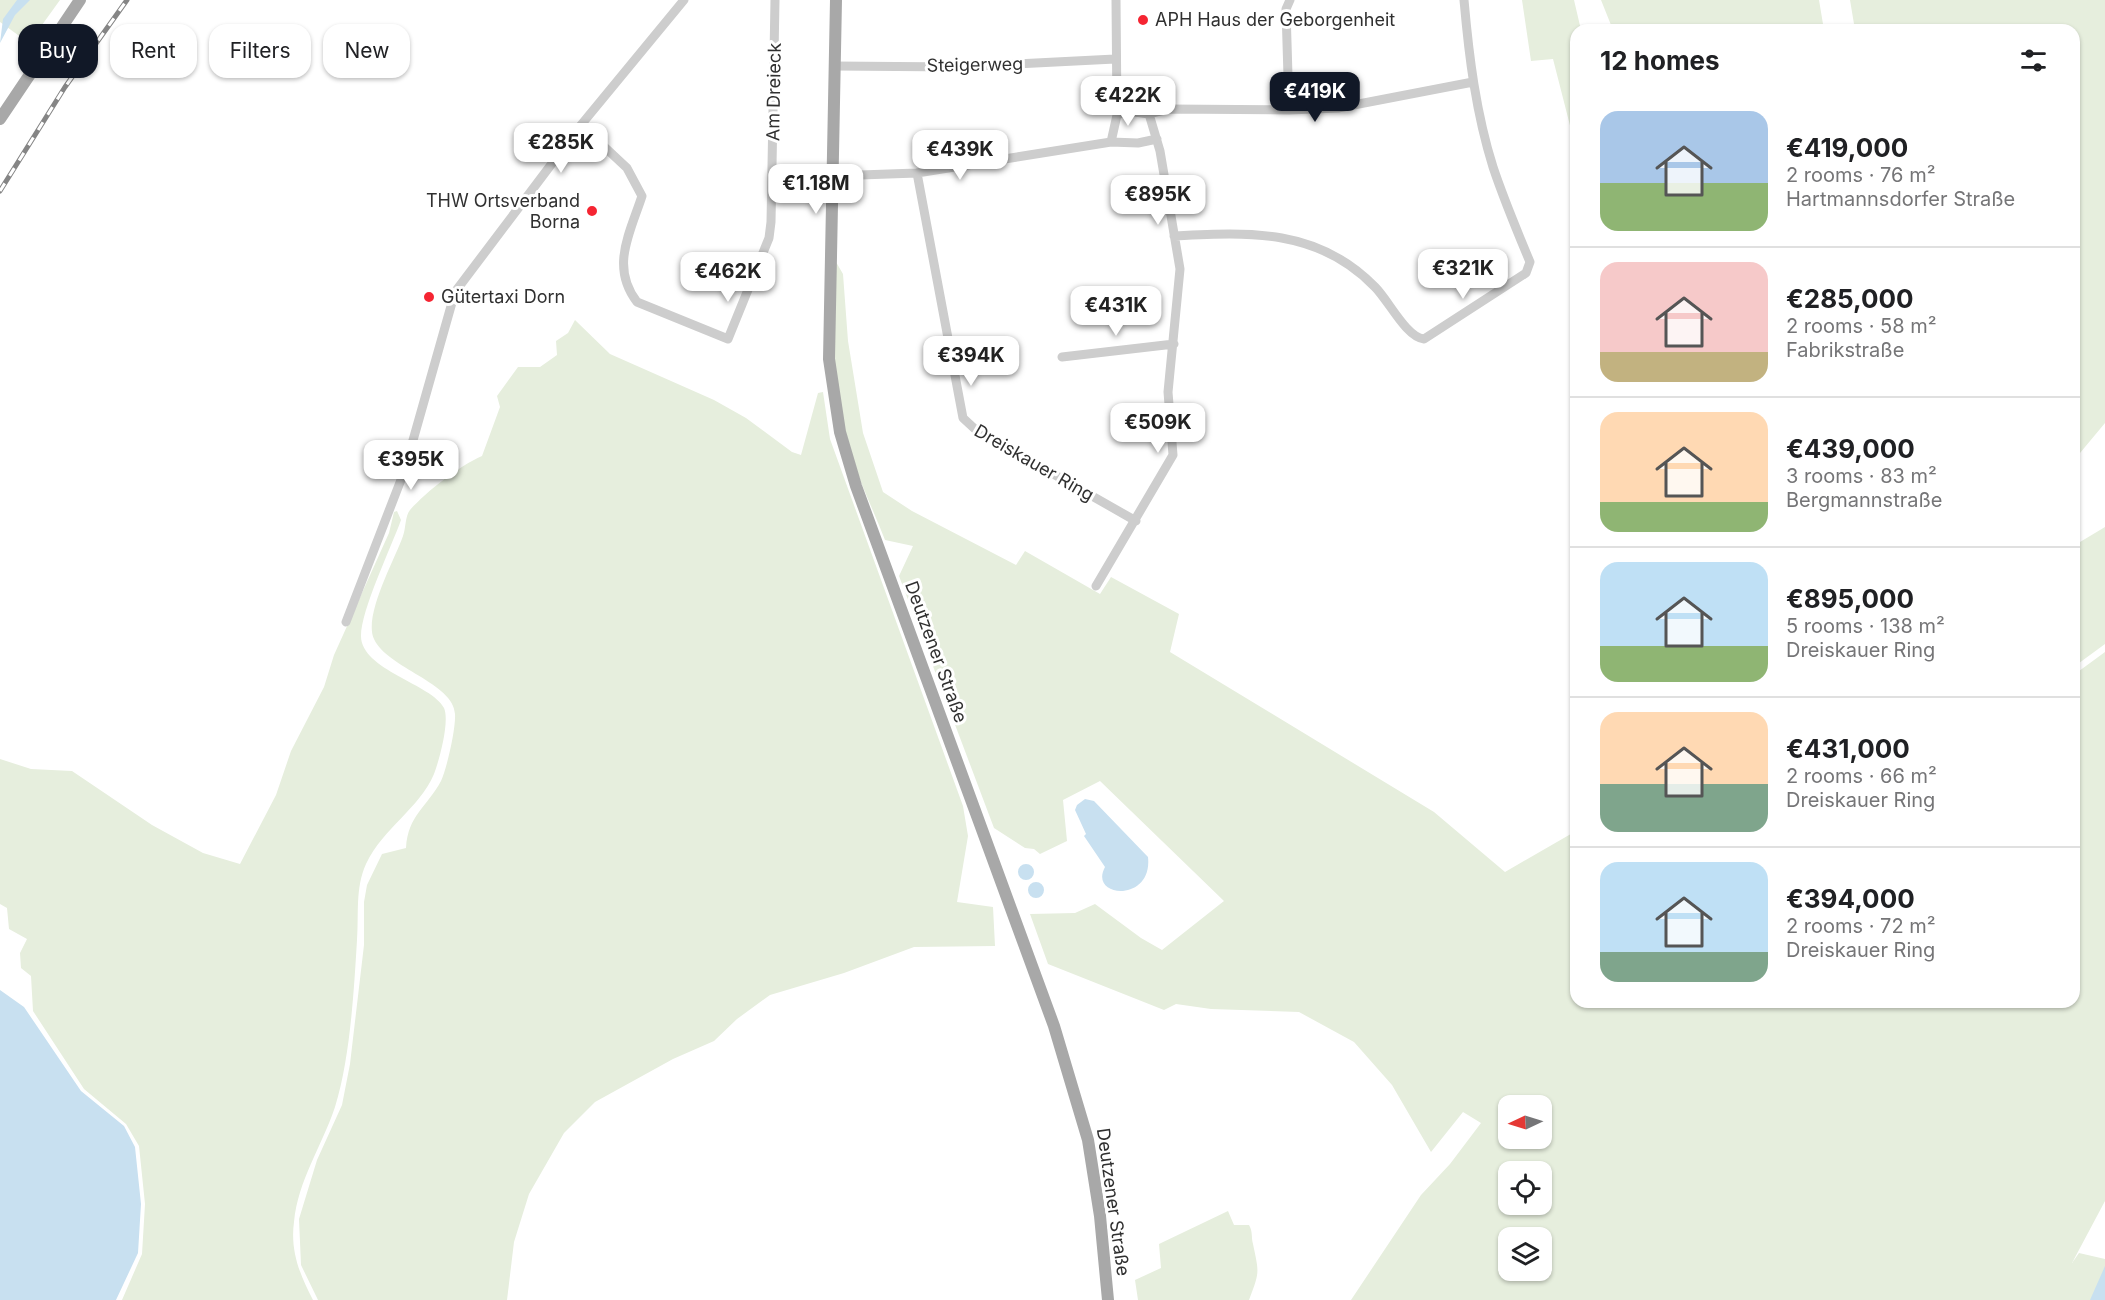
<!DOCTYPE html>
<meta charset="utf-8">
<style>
body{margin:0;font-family:Inter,sans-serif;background:#f6f6f6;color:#202124;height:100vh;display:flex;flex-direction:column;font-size:22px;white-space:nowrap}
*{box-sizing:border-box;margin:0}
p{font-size:20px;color:#757577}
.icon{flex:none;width:33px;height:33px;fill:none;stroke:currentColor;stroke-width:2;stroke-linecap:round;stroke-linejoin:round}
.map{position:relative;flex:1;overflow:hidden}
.sheet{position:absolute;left:1570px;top:24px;width:510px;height:984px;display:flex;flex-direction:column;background:#fff;border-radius:18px;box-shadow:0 2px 4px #0004}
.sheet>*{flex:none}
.hud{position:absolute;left:18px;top:24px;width:570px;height:54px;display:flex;gap:12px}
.needle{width:39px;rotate:266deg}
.buttons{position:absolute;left:1498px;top:1095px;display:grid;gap:12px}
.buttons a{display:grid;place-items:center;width:54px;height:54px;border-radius:12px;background:#fff;box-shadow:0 2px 4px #0004;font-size:30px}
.price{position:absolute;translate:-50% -51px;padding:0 14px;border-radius:12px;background:#fff;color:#222;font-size:20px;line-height:39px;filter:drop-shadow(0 2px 3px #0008)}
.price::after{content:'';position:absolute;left:50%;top:36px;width:18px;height:14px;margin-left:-9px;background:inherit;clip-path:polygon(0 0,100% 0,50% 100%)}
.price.current{background:#111827;color:#fff}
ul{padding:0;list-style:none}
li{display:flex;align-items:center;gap:18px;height:150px;padding:0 30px}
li+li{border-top:2px solid #e0e0e0}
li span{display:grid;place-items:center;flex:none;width:168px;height:120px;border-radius:18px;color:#555}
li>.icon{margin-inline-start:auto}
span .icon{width:72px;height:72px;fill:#fffc;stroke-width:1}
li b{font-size:26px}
h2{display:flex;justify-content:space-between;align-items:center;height:72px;padding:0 30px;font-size:26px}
.tag{padding:0 21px;border-radius:18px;background:#fff;box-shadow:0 2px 4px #0004;font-size:21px;line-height:54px}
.tag.current{background:#111827;color:#fff}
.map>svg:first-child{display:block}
.green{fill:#e6eedd;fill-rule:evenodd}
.water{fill:#c8e0f0}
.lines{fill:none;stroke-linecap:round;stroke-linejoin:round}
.minor{stroke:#cdcdcd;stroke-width:9}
.major{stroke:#a8a8a8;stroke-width:12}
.rail-casing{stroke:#858585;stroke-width:5}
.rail{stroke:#fff;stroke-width:3;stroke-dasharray:9;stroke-linecap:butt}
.poi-dot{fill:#f52532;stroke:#fff;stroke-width:2}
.labels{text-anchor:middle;stroke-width:6;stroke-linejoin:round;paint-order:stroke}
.poi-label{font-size:18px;fill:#303030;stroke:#fff;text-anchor:start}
.street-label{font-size:18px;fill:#303030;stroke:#fff}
</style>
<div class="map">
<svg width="2105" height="1300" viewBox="0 0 2105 1300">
<rect width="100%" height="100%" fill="#fff"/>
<path class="green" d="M0 0H60L29 43 0 22Z
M1522 0H1574L1581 30H1576V149L1553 59 1531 61Z
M1601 0H1819L1824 30H1613Z
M1850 0H2105V423L2075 459 2074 30H1855Z
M836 262 843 274 848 341 863 433 883 492 912 511 1016 565 1025 551 1100 594 1111 577 1179 614 1170 652 1434 812 1505 872 1576 831V1002H2074L2075 674 2105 652V1201L2072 1263 2079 1253 2105 1259V1289L2100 1300H1351L1421 1195 1450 1164 1481 1123 1463 1112 1431 1152 1392 1085 1354 1042 1299 1012 1211 1009 1176 1004 1164 1010 1048 964 1030 914 1075 913 1095 904 1141 938 1162 950 1224 901 1100 781 1063 800 1067 841 1040 854 1034 849 1025 848 994 828 899 576 913 546 885 540C868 497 845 451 838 405 832 358 836 309 836 262ZM1509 1106H1542V1138H1509ZM1509 1172H1542V1204H1509ZM1509 1238H1542V1270H1509Z
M575 320 610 354 714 400 746 418 792 452 801 455 818 393 823 392 830 439 963 806 968 836 957 902 993 907 995 946 914 947 844 973 770 995 737 1019 714 1041 673 1059 595 1102 564 1133 529 1194 514 1242 507 1300H318L301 1265 299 1219 317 1160 342 1105 350 1064 364 945V902L367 885 382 854 406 848C408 815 427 807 441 781 447 768 456 728 455 714 454 683 387 668 374 639 363 616 395 559 403 536 406 528 405 516 410 510 427 491 459 466 482 456L500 407 497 396 518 367H540L557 355 556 341 568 333Z
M397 511 401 520C391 548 361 610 361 636 361 670 432 684 444 708 450 721 439 761 434 774 419 809 383 828 366 864 355 888 359 915 357 940 354 991 350 1059 335 1107 322 1146 298 1180 294 1222 290 1251 300 1275 313 1300H122L142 1254 145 1204 139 1146 126 1124 84 1089 33 1011 31 976 21 968 20 953 27 939 9 929 7 908 0 904V759L31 769 72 771 152 825 203 853 240 864 276 795 291 751 324 687 334 655 389 533 394 512Z
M2105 527V644L2075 666V545Z
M1228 1211 1234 1225H1249C1253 1232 1251 1236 1253 1244 1259 1273 1260 1271 1249 1300H1138L1135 1280 1161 1268 1159 1244Z"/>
<path class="water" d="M17 0H30L15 15 0 43 3 19Z
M1085 799 1094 801 1148 857C1153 903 1088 898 1105 867L1084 836 1086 834 1075 810 1077 805Z
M1018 872a8 8 0 1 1 16 0a8 8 0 1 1-16 0Z
M1028 890a8 8 0 1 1 16 0a8 8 0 1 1-16 0Z
M0 990 24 1007 81 1091 124 1126 135 1147 141 1204 138 1253 116 1300H0Z
M2105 1266V1300H2090Z"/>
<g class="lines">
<path class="minor" d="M1116 0 1117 115
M834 66 959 67 1115 59
M1289 110 1286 9 1290 0
M581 125 627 168 642 196C630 233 610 267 637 302L728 339 769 238 771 222 775 0
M1111 142 1117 115 1127 111 1149 114 1169 109 1289 110 1338 108 1473 82
M917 173 963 418 976 430 1136 521
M832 176 917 173 1111 142 1138 143 1157 139
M1174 236C1249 232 1318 228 1375 287 1389 301 1406 337 1424 339L1526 273 1530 262C1517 231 1504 200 1493 167 1476 113 1469 57 1464 0
M1062 357 1174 344
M1096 586 1173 455 1168 392 1180 269 1160 151 1149 114
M346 622 404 472 455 292 581 125 684 0"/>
<path class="major" d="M836 0 829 359 840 432 856 486 1054 1026 1088 1140 1100 1216 1108 1300
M0 119 80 0"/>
<defs>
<path id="rail" d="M0 191 65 87 127 0"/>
</defs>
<use href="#rail" class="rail-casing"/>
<use href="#rail" class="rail"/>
</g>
<g class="poi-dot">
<circle cx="1143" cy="20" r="6"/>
<circle cx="592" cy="211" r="6"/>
<circle cx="429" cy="297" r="6"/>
</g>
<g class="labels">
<g class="poi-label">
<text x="1155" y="26">APH Haus der Geborgenheit</text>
<text x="580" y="207" text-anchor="end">THW Ortsverband<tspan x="580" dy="21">Borna</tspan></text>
<text x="441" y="303">Gütertaxi Dorn</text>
</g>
<g class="street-label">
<text transform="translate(975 65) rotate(-1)" y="6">Steigerweg</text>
<text transform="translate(774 92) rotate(-89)" y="6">Am Dreieck</text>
<text transform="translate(1034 463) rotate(30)" y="6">Dreiskauer Ring</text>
<text transform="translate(936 652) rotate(70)" y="6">Deutzener Straße</text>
<text transform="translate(1113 1202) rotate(82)" y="6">Deutzener Straße</text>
</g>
</g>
</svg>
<div class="buttons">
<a><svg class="needle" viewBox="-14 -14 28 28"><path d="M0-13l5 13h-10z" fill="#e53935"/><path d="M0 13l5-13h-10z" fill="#757577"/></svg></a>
<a><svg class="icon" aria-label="locate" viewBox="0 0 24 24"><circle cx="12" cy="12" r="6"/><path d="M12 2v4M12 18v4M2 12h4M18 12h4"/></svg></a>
<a><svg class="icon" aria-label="layers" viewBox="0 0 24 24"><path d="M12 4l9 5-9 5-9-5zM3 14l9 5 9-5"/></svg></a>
</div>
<b class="price current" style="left:1315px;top:123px">€419K</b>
<b class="price" style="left:1128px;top:127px">€422K</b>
<b class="price" style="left:561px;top:174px">€285K</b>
<b class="price" style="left:960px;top:181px">€439K</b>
<b class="price" style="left:816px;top:215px">€1.18M</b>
<b class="price" style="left:1158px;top:226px">€895K</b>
<b class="price" style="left:1463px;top:300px">€321K</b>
<b class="price" style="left:728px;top:303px">€462K</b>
<b class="price" style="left:1116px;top:337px">€431K</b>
<b class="price" style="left:971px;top:387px">€394K</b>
<b class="price" style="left:1158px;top:454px">€509K</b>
<b class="price" style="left:411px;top:491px">€395K</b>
<div class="hud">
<a class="tag current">Buy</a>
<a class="tag">Rent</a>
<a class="tag">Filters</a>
<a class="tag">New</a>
</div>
<section class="sheet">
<h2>12 homes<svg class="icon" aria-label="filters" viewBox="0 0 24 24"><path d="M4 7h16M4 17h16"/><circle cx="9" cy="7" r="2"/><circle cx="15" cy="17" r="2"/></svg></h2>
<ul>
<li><span style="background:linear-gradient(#a9c7e8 60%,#8fb573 0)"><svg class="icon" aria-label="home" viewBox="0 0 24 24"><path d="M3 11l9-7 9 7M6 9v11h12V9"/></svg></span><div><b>€419,000</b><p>2 rooms · 76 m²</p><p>Hartmannsdorfer Straße</p></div></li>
<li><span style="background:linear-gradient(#f6c9c9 75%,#c2b280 0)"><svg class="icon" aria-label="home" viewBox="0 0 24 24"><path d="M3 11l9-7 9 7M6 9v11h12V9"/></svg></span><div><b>€285,000</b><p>2 rooms · 58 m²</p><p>Fabrikstraße</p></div></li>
<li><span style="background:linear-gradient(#ffd9b3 75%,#8fb573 0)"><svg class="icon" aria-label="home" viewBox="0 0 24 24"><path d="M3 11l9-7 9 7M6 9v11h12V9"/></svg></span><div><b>€439,000</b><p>3 rooms · 83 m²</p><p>Bergmannstraße</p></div></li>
<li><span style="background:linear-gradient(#bfe0f5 70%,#8fb573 0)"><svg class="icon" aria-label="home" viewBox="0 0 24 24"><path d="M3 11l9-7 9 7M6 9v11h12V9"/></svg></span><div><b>€895,000</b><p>5 rooms · 138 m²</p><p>Dreiskauer Ring</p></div></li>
<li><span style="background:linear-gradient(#ffd9b3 60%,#7fa58c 0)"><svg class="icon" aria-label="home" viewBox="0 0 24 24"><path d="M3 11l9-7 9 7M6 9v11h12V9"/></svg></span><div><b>€431,000</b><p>2 rooms · 66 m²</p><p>Dreiskauer Ring</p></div></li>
<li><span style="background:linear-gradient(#bfe0f5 75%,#7fa58c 0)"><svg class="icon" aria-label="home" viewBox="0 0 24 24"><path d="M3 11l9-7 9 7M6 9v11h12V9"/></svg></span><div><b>€394,000</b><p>2 rooms · 72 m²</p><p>Dreiskauer Ring</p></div></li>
</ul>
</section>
</div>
